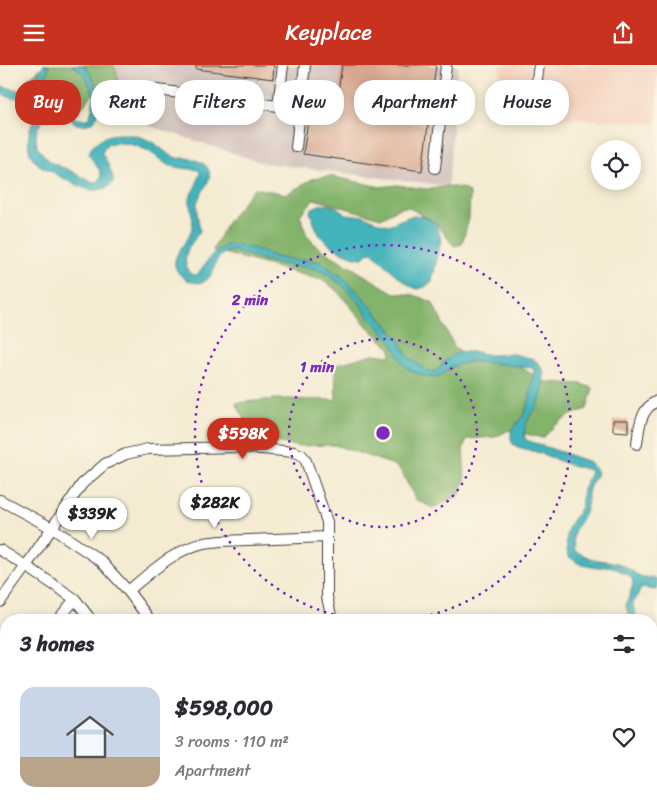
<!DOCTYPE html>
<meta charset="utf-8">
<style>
body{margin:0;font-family:Sriracha,sans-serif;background:#f7f7f7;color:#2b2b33;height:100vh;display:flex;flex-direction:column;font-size:19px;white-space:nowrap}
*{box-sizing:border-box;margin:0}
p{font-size:16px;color:#7c7c81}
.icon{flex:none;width:28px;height:28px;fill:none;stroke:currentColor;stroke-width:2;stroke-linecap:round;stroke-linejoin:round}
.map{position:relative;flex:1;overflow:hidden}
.details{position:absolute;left:0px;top:549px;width:658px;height:196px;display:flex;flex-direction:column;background:#fff;border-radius:20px 20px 0 0;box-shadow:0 2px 12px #0003}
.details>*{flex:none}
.guide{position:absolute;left:15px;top:15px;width:628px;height:45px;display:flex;gap:10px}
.fabs{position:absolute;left:591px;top:75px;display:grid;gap:10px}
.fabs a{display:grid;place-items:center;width:50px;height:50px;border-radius:50%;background:#fff;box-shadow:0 2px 12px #0003;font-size:25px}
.price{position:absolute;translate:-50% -42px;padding:0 11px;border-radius:18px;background:#fff;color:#222;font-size:16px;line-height:32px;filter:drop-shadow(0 1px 2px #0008)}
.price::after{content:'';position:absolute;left:50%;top:30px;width:15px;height:11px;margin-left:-8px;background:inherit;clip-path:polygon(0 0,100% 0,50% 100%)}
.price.active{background:#c8321e;color:#fff}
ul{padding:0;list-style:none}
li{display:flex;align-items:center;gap:15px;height:125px;padding:0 20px}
li span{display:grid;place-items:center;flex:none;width:140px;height:100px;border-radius:15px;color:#555}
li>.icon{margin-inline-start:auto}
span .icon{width:60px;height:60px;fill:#fffc;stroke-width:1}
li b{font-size:21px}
h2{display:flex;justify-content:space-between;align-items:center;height:60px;padding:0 20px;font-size:21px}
.tag{padding:0 18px;border-radius:20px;background:#fff;box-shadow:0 2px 12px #0003;font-size:18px;line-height:45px}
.tag.active{background:#c8321e;color:#fff}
header{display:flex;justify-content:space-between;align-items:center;height:65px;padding:0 20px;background:#c8321e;color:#fff;font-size:22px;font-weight:600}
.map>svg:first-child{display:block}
.built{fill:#f5d3c1}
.industrial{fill:#d1c0bc}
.forest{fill:#84b36c;stroke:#506844}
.water{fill:#42b2bb;stroke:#2f676c}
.building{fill:#d8a78f}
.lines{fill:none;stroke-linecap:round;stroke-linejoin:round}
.minor-casing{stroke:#3c3b37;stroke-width:12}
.minor{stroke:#fff;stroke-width:10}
.ring{fill:none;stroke:#7b2cbf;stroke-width:2.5;stroke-dasharray:2.5 5}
.centre{fill:#7b2cbf;stroke:#fcf5e5;stroke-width:2.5}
.ring-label{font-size:15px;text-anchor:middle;font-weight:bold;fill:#7b2cbf;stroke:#fcf5e5;stroke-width:4.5;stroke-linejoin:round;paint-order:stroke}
</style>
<header><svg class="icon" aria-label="menu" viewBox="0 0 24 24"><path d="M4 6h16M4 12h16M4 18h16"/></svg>Keyplace<svg class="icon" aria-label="share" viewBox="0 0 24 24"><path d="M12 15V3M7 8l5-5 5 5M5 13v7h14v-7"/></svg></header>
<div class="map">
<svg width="657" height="744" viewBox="0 0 657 744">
<rect width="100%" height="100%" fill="#fcf5e5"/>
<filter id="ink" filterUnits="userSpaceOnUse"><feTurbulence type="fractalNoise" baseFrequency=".02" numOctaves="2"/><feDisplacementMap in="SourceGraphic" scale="10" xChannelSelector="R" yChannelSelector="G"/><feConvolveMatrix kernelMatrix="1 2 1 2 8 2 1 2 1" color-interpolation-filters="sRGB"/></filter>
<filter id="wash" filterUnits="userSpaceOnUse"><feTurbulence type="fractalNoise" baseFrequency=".0096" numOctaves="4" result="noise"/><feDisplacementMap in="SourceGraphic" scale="20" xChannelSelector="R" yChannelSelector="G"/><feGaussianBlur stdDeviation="1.12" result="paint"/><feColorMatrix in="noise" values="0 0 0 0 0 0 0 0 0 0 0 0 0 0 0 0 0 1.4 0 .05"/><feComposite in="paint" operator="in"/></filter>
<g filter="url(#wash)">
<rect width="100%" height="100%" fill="#f4ebd2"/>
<path class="built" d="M500 0H657V58L497 50Z"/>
<path class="industrial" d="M107 0H458L448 121 263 98 138 57Z"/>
<path class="forest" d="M44 0H113C118 7 119 14 116 22L105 20 95 26 74 53 58 51 30 28 28 14Z
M330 111 380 122 397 120 426 124 448 121 464 124 470 129 469 153 462 179 454 181 436 158 408 142 399 143 381 153 314 134 300 150 307 171 319 183 394 228 414 230 432 237 455 283 465 289 511 296 544 317 581 319 593 323 587 344C565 351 559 356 543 373L509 365 495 372 467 374 463 384 465 415 460 430 433 443 416 435 401 406 394 400 335 380 296 381 271 376 249 363 236 338 276 334 336 335 335 300 373 289 391 291V284L368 262 337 226 325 216 213 185 226 159 254 123 287 129 312 114Z"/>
<path class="water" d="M43 0H49C48 6 47 11 43 16 37 25 23 34 12 33 8 32 4 30 0 28V21L23 26 37 11Z
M72 0H84L86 2C95 17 104 31 97 49 96 54 95 56 90 58 86 60 79 61 75 58 67 53 71 42 56 40L50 46 37 64 36 73 37 82 50 97 69 105 93 118 98 117 101 112 100 106 89 90C90 82 96 76 103 73 116 65 143 70 155 79 161 83 169 91 177 93 181 94 180 93 185 93 191 93 206 97 208 104 214 116 199 127 197 139 196 147 199 158 200 166 190 181 180 190 189 208L194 210H197L215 186 229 179 256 184 279 193 299 195H309L320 197 344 213 360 229 379 251 394 268 400 275 407 290 411 294 428 306 433 307 440 303 445 296 453 290 460 287H476L490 290 513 289 534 294 537 297 543 305 544 310 543 325 538 340 530 351 526 359 524 369 526 375 587 396 593 401 597 407C596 413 592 416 590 421 587 428 589 437 586 445 579 463 569 463 575 486L592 494 617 498 623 500 639 511 657 514V525L643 523C637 526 638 534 633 538V542L639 555H630L626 540 632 523 633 516 631 513 627 509 614 503 608 501 597 503 583 500 578 498 568 491C566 480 565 469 570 459 574 452 578 449 581 441 583 435 581 428 584 422 586 416 589 413 591 407L589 405 567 399 540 388 518 382 513 379 511 374V366L523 351 529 337 533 310 534 306 533 303 473 296 456 300 450 303 442 310 436 312H428L414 307 407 303 403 299 391 276 366 248 359 237 341 219 328 210 316 204 275 198 233 186C208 189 220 210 203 217 197 219 189 217 184 213 161 196 188 180 192 163 194 152 190 146 190 136 190 129 194 125 197 118 198 115 199 111 200 107L198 105C189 103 180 104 171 101 162 98 156 90 148 86 139 81 119 75 109 79 105 81 104 84 102 88 105 94 115 111 113 117 111 122 102 125 97 125 87 126 80 121 71 117 64 114 58 110 51 106 47 104 41 102 37 98 25 87 27 69 34 55 39 45 47 36 59 34 72 40 69 44 77 54H88L90 52 94 33V29L84 9Z
M319 140H330L336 142 346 149 364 151 380 158 389 160 408 152 414 150 420 151 431 155 437 161 441 175 432 216 425 222 418 224 412 222 401 214 372 187 368 188 363 193C349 193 327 180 319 169 315 162 313 154 310 147L311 144Z"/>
<g id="blocks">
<path class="building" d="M196 0H274L273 14 196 4Z
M342 0H436L422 106 303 89 311 36 336 40Z
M613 355H628V367L613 366Z"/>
</g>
</g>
<g filter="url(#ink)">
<use href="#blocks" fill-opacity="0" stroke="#3c3b37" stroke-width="1"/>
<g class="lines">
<defs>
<path id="minor" d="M150 24 278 41 283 0
M535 38 537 14 539 0
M296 82 305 0
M435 103 446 0
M637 379C639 363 640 344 657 336
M0 435 52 463 101 496 128 526 150 555
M0 485 26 501 82 419 105 399 126 389 148 384 241 382 294 387 302 390 306 396 327 457V532L332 555
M128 526C151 507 174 485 204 478 209 477 215 477 220 476L327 472
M0 537 26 501 75 534 91 555
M58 555 75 534
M0 611 6 606
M0 685 6 684
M229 739 231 744
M272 739V744
M468 739 473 744
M184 744 187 739
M219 744 222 739"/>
</defs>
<use href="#minor" class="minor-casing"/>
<use href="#minor" class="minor"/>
</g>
</g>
<g class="ring">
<circle cx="383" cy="368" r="94"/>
<path d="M363 555A188 188 0 1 1 403 555"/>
</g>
<circle cx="383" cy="368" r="8" class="centre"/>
<g class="ring-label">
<text x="250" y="240">2 min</text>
<text x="317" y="307">1 min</text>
</g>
</svg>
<div class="fabs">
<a><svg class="icon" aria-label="locate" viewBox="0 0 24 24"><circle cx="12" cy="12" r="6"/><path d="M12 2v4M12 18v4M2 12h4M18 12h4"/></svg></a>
</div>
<b class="price active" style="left:243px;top:395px">$598K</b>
<b class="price" style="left:215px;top:464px">$282K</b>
<b class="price" style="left:92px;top:475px">$339K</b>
<div class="guide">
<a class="tag active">Buy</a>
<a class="tag">Rent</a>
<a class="tag">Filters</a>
<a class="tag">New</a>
<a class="tag">Apartment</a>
<a class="tag">House</a>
</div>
<section class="details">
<h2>3 homes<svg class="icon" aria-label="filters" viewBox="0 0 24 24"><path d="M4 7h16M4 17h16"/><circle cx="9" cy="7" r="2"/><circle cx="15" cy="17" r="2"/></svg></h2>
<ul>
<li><span style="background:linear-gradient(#c9d6e8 70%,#b9a48a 0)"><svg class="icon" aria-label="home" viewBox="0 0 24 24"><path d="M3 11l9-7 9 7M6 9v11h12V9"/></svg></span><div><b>$598,000</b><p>3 rooms · 110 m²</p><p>Apartment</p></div><svg class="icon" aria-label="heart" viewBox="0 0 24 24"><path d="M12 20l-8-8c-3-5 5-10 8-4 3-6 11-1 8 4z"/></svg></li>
</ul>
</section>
</div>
